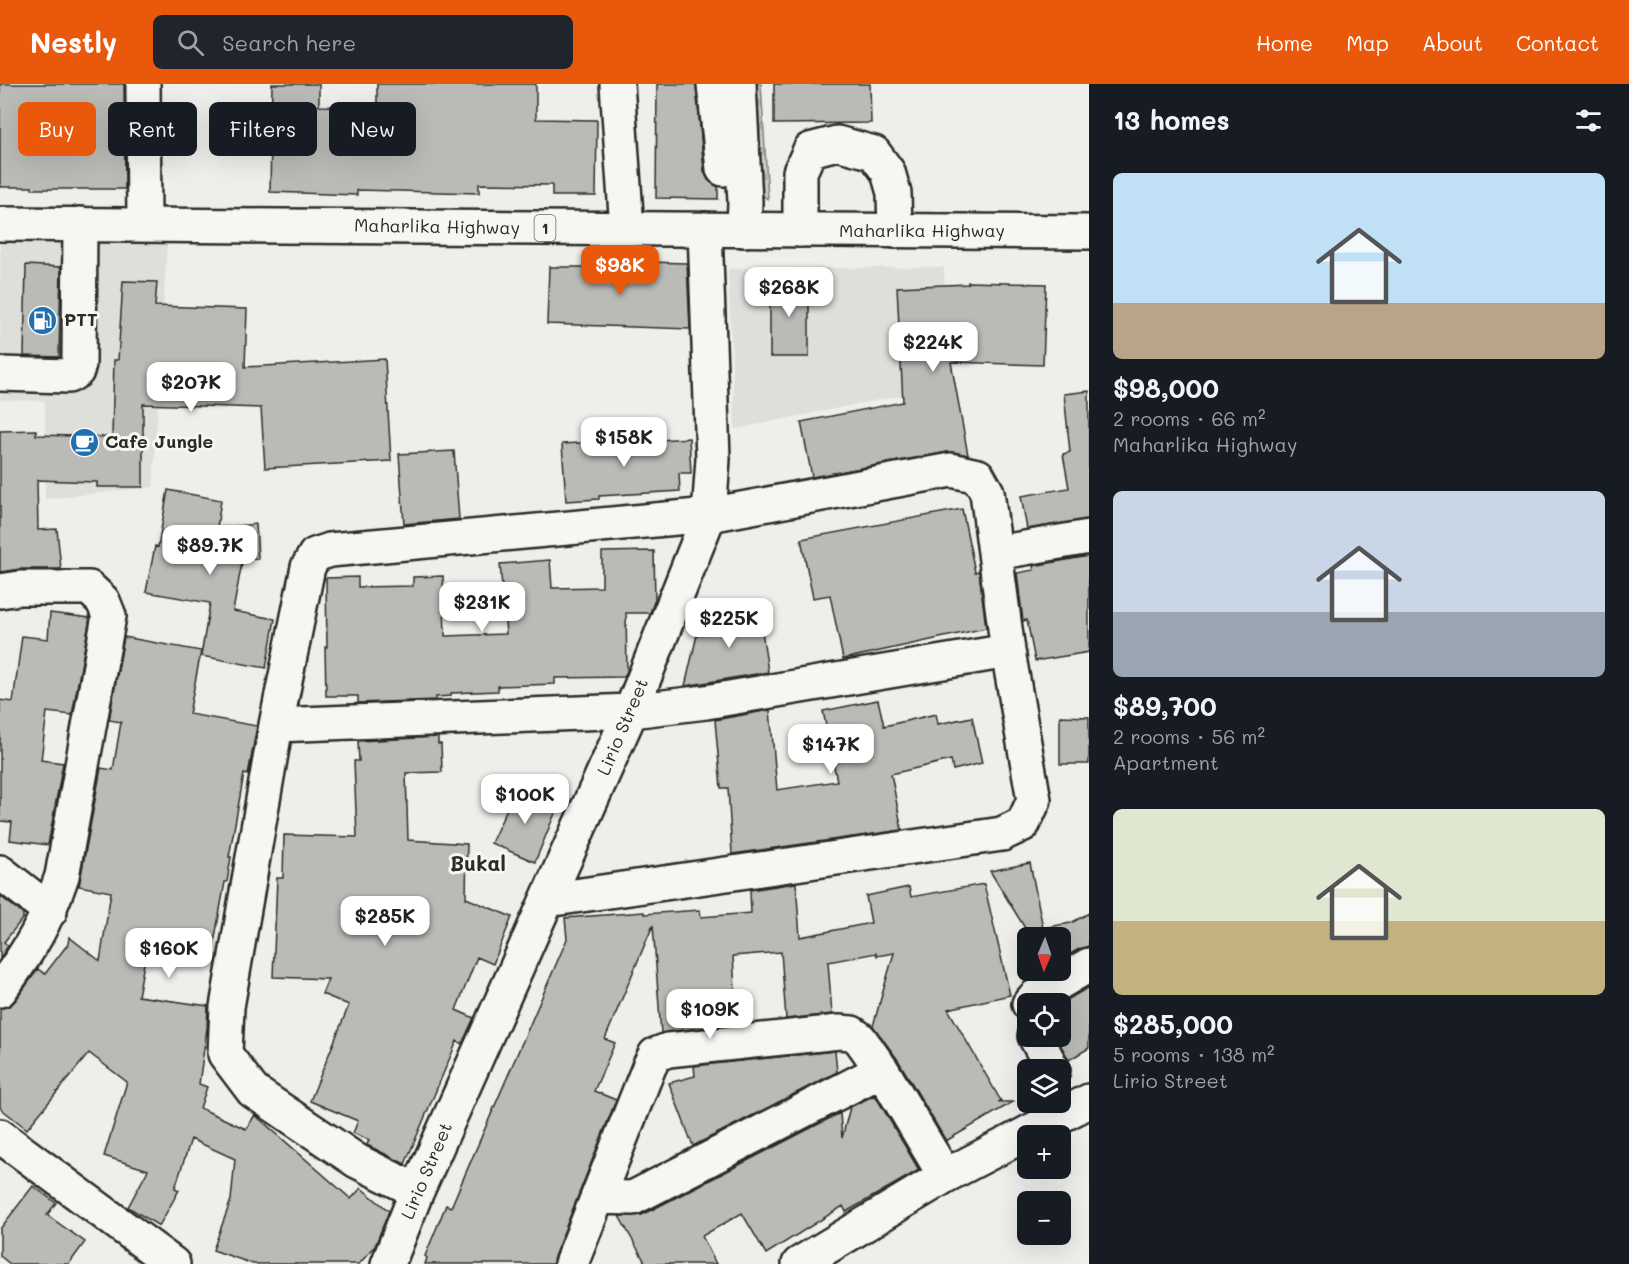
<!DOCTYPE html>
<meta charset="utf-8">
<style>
body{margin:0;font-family:Mali,sans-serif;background:#20242c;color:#f1f3f6;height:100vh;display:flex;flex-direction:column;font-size:22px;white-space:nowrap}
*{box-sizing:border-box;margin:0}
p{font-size:20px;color:#9ea1a6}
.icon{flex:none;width:33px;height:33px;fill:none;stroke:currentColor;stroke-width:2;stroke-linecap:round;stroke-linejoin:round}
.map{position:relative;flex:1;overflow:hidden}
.details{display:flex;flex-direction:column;background:#171b24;width:540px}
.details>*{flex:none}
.guide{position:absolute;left:18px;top:18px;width:570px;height:54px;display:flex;gap:12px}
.needle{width:39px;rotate:182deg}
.buttons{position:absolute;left:1017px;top:843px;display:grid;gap:12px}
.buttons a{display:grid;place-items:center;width:54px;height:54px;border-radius:9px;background:#171b24;box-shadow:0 6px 24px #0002;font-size:30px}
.price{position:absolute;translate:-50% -51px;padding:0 14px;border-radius:12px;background:#fff;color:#222;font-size:20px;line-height:39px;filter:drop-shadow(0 2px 3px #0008)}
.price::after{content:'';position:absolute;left:50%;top:36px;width:18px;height:14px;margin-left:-9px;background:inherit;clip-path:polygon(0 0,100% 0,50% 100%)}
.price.current{background:#ea580c;color:#fff}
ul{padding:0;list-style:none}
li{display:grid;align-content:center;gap:12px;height:318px;padding:0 24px}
li span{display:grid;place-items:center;height:186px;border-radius:9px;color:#555}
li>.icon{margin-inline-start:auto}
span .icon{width:108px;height:108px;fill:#fffc;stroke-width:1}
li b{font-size:26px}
h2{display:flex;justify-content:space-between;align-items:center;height:72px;padding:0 24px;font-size:26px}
.chip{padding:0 21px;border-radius:9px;background:#171b24;box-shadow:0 6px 24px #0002;font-size:21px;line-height:54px}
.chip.current{background:#ea580c;color:#fff}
header{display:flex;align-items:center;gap:36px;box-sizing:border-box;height:84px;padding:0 30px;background:#ea580c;color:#fff}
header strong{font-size:28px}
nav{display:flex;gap:33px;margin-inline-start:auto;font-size:21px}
.search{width:420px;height:54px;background:#20242c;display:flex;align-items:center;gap:15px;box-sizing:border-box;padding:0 21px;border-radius:9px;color:#9ea1a6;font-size:22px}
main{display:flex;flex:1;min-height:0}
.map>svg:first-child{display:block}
.built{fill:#dededb}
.cemetery{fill:url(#cemetery-stones);stroke:#7c7c7a;stroke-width:1.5}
.building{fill:#babab7;stroke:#2b2b2b;stroke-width:1.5}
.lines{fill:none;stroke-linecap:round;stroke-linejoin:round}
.minor-casing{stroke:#2b2b2b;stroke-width:38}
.major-casing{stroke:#2b2b2b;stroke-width:38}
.minor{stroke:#f6f6f2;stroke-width:33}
.major{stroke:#f6f6f2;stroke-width:33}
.labels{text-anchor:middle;stroke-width:6;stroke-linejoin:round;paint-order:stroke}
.shield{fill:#f6f6f2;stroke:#686867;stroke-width:1.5}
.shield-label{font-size:16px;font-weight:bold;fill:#2b2b2b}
.street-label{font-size:18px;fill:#2b2b2b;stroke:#f6f6f2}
.poi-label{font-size:18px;font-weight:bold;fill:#2b2b2b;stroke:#f6f6f2;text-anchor:start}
.quarter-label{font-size:21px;font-weight:bold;fill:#2b2b2b;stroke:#f6f6f2}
</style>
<header>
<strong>Nestly</strong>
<div class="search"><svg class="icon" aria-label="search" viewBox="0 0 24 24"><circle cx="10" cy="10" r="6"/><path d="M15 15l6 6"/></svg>Search here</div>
<nav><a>Home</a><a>Map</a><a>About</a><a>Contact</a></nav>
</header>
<main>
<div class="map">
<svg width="1089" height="1180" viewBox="0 0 1089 1180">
<defs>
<pattern id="cemetery-stones" width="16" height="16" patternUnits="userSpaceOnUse" patternTransform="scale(1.5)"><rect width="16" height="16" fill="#cececa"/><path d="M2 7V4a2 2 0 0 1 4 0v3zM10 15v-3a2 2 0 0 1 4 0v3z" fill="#b1b1ae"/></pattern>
</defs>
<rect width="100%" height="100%" fill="#eeeeea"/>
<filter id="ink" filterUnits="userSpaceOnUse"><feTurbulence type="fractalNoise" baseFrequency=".0167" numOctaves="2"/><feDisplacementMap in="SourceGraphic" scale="12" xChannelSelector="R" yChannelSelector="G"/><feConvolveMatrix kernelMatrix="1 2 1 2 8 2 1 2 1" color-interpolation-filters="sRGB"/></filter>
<g filter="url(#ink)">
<path class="built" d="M0 159 167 160 153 403 45 415V317L0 316Z
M944 183 947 302 735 345 728 185Z"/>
<path class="cemetery" d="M727 0H761L768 115 736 95Z"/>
<path class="building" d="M0 0H124L125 105H32V103H0Z
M272 0H319V22L377 23V0H536V35L597 36 596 112H552V101L479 100V109L357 106V111L270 108Z
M657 0H696L704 87 708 96 718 103V115L656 114Z
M774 0H870L871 39 774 40Z
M643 178 687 179 690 245 547 240 549 183H643Z
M26 181 61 183 59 273 24 272Z
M770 194 809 195V273H770Z
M123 197 157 198 155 222 247 225 245 283 385 275 391 377 265 384 261 324 143 320V403H97V398L37 396 38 446 57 445 61 485H20L0 488V347L36 346V351L112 353 114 276H118Z
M968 198 1046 200 1043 281 951 278 968 371 948 368 812 393 801 338 903 318 897 203 968 200Z
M1089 307V435L1027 445 1021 412 1069 404 1063 370 1070 368 1064 310Z
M689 354 691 389H679L680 407 599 412V415L566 417 562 360 596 358V360Z
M454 367 459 435 404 440 399 370Z
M168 406 221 416 217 444 256 440 258 475 243 473 233 527 275 535 266 584 201 572 210 519 146 508 155 462 158 463Z
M962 425 975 488 979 487 986 544 843 575 830 511 813 514 801 455Z
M654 467 655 515 650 529H626L627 587 624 593 555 594V600L498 602V607L451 609V612L436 613V616L358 619V612H326L325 563H327L326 494 358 493V503L413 502V493L443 492 445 552 506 550 500 480 550 476 552 504 602 503V468Z
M1089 472V568L1035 577 1027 536 1023 537 1017 489 1034 486 1033 482Z
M759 526 768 588 685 602 697 551 710 549 707 534Z
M50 529 90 534 72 631 47 628 41 676 63 679 48 761 10 756 12 738 0 737V616L13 618 22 552 48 555Z
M124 553 201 567 189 630 257 642 248 691 244 690 229 773H231L227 798H225L214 859 150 847 138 912 208 922 207 944 199 1000 207 1003 200 1024 246 1045 255 1031 351 1115 361 1104 389 1127 375 1162 359 1180H253L213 1166 231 1116 235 1075 191 1055 175 1104 179 1106 159 1142 128 1123 148 1086 104 1072 127 998 89 969 27 1045 0 1024V924L8 923 15 917 38 885 45 890 68 860 69 853 100 877 111 808 79 802 101 684 113 686 121 638 109 636Z
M878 616 884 642 936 630 938 640 972 633 982 679 953 686 951 676 891 690 902 746 732 770 728 704H721L715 636 770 626 777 706 837 697 823 627Z
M1060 632 1089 633V680H1060Z
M438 653V660H441L442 688 406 689 408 756 467 760 466 814 512 833 493 880 477 873 456 926 474 934 462 960 457 957 405 1080 367 1061 369 1056 353 1049 358 1037 310 1017 349 921 322 910 328 895 273 893 277 794H283L284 751 357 753 354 677H359L358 657Z
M517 703 558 722 535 778 491 759Z
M1030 779 1043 844 1071 839 1089 829V862L1079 865 1060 876V854H1031L990 787Z
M796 799 800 853 871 839 866 812 909 803 911 813 984 800 1010 911 948 925 1001 1017 998 1018H1013L946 1057 898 976 873 942 894 869 877 872 876 869 828 878 832 930 786 935 781 868 733 872 737 940 661 949 653 841 605 955 615 959 594 1007 616 1016 554 1173 553 1180H425L427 1174 425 1172 446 1121 451 1123 567 855 565 834 644 828V830L700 826 701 833 751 829 750 806Z
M0 812 23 830V834L4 858 8 862 0 874Z
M1089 903V964L1069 976 1060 960V920Z
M835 967 837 988 693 1062 669 999 695 992 694 982Z
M875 1011 919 1086 846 1128 843 1122 766 1170 742 1129 702 1152 716 1180H646L619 1132 642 1131 840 1029 842 1054 850 1023Z
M33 1102 56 1119 47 1131 85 1158 69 1180H10L0 1172V1145Z"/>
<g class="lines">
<defs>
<path id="minor" d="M143 0 144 140
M617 0 627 145
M714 0 723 85
M739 0 745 118 744 146
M800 146V88L810 66 837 59 874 69 888 88 894 109 895 147
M0 290 69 292 77 287 79 280 80 140
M996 469 1089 453
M0 507 20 504H89L103 517 109 532 62 792C46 839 30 866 0 906
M276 641 631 627 706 618 1008 567
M0 788 50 827
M1029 920 1035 913 1089 881
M1035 952 1053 986
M417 1107 357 1077 253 1007 225 970 227 923 276 641 308 483 315 471 330 466 709 431 951 386 978 392 987 408 1008 567 1034 716 1023 740 1002 750 547 816
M598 1113 633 1114 882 986
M388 1180 417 1107 631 627 709 431 713 375 705 145
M571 1180 649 983 655 971 668 966 839 948 852 949 860 955 882 986 945 1092
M799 1180 945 1092 1089 1017"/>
<path id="major" d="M0 140 1089 148
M0 1052 173 1180"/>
</defs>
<use href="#minor" class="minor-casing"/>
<use href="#major" class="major-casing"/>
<use href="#minor" class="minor"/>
<use href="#major" class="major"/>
</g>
</g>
<defs>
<symbol id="fuel-disc" viewBox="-11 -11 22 22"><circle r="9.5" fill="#1f6fb2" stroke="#f6f6f2"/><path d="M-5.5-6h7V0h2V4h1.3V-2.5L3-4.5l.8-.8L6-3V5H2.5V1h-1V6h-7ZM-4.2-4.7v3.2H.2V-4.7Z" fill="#fff"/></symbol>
<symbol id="cafe-disc" viewBox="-11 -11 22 22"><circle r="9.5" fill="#1f6fb2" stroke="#f6f6f2"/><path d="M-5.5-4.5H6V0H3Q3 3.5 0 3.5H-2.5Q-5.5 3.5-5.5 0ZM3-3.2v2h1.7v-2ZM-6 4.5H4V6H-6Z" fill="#fff"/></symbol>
</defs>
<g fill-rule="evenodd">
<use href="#fuel-disc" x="26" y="220" width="33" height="33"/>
<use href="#cafe-disc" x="68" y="342" width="33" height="33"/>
</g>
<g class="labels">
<rect class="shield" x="534.5" y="131" width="21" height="26" rx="4.5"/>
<g class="shield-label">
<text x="545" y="150">1</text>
</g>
<g class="street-label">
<text transform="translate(437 143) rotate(1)" y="6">Maharlika Highway</text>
<text x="922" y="153">Maharlika Highway</text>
<text transform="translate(623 643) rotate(-67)" y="6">Lirio Street</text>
<text transform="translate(427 1087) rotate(-67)" y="6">Lirio Street</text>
</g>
<g class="poi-label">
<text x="64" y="242">PTT</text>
<text x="105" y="364">Cafe Jungle</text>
</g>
<g class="quarter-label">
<text x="478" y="787">Bukal</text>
</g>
</g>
</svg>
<div class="buttons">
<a><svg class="needle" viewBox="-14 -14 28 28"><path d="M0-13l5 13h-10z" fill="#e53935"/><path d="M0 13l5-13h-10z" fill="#9ea1a6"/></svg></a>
<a><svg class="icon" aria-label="locate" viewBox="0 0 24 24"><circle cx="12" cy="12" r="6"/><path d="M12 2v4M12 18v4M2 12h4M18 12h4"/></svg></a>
<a><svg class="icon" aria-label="layers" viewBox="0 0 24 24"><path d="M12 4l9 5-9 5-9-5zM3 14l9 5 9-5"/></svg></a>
<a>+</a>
<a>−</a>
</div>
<b class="price current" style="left:620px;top:212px">$98K</b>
<b class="price" style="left:789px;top:234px">$268K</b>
<b class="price" style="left:933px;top:289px">$224K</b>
<b class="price" style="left:191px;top:329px">$207K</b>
<b class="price" style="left:624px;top:384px">$158K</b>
<b class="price" style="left:210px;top:492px">$89.7K</b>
<b class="price" style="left:482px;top:549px">$231K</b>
<b class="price" style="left:729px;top:565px">$225K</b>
<b class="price" style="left:831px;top:691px">$147K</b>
<b class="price" style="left:525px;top:741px">$100K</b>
<b class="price" style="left:385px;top:863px">$285K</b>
<b class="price" style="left:169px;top:895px">$160K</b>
<b class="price" style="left:710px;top:956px">$109K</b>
<div class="guide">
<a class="chip current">Buy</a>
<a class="chip">Rent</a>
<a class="chip">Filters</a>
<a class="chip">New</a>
</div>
</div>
<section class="details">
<h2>13 homes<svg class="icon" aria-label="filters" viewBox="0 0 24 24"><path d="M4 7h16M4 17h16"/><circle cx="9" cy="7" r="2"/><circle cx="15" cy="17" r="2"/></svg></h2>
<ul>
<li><span style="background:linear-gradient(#bfe0f5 70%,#b9a48a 0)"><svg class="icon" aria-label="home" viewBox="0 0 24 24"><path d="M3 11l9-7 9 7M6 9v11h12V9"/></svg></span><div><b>$98,000</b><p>2 rooms · 66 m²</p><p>Maharlika Highway</p></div></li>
<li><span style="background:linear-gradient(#c9d6e8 65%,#9aa5b1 0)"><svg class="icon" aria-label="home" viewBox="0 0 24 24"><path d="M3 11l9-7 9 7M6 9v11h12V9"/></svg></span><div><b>$89,700</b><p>2 rooms · 56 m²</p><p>Apartment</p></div></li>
<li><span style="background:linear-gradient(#dfe7d0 60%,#c2b280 0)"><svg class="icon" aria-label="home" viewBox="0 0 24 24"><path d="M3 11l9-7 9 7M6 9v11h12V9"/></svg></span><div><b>$285,000</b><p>5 rooms · 138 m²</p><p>Lirio Street</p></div></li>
</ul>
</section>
</main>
